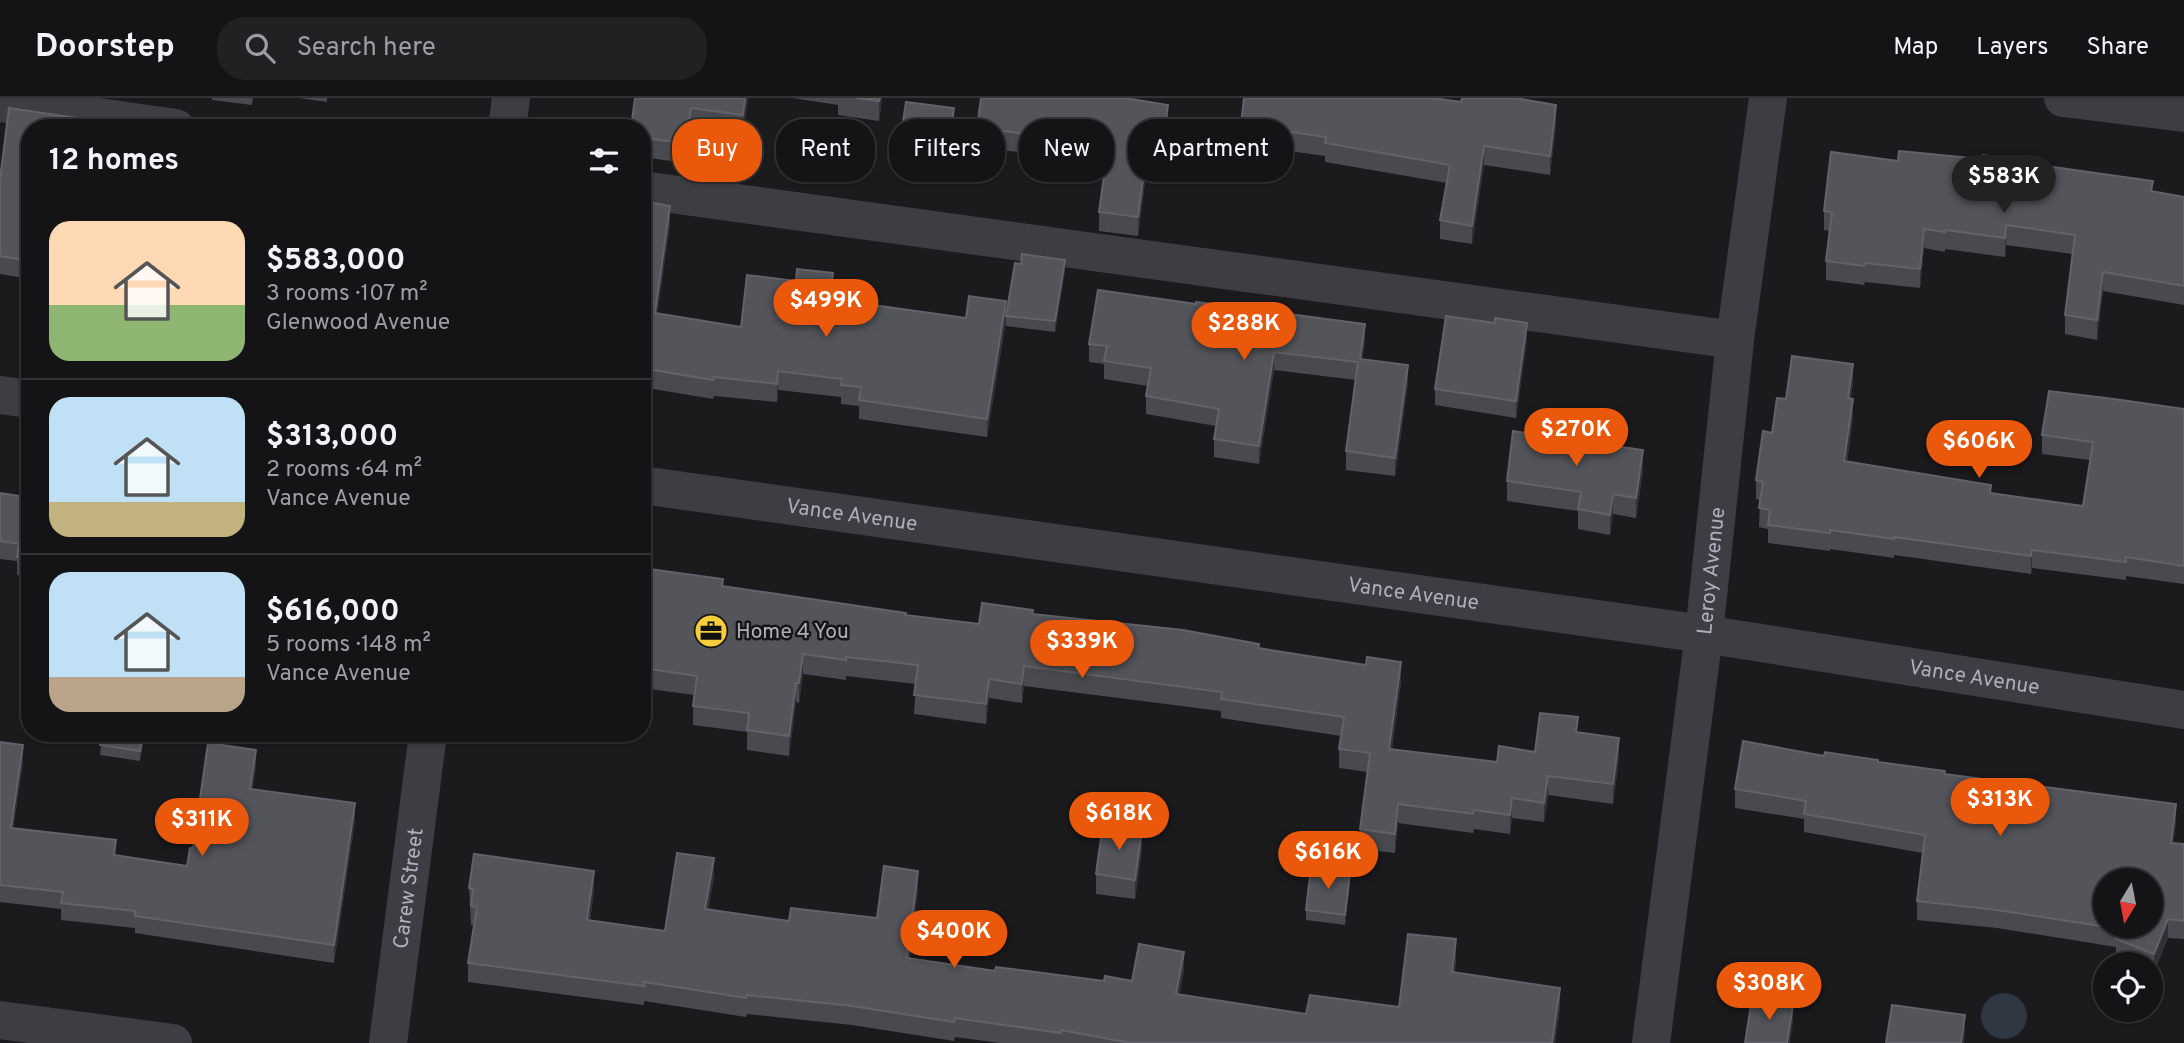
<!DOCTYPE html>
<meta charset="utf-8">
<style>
body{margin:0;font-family:Overpass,sans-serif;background:#212123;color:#f1f3f6;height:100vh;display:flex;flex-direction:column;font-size:26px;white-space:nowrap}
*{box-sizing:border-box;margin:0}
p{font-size:23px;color:#9d9ea1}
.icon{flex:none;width:38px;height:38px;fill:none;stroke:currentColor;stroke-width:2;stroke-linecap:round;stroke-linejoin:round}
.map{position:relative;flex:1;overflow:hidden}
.panel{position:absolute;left:21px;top:21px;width:630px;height:623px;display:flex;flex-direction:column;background:#141416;border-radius:28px;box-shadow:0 2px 5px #0004,0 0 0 2px #333335}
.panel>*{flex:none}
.hud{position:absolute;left:672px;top:21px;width:665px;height:63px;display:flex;gap:14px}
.needle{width:46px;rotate:190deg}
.controls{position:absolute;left:2093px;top:770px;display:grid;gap:14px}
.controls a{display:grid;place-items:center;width:70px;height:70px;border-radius:50%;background:#141416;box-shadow:0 2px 5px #0004,0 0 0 2px #333335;font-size:35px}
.price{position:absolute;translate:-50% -60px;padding:0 16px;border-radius:24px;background:#ea580c;color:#fff;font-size:23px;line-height:46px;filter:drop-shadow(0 2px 4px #0008)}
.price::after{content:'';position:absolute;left:50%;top:42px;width:21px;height:16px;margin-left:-10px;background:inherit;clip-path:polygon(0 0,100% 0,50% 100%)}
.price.current{background:#222;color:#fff}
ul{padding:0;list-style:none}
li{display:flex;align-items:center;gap:21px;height:175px;padding:0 28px}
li+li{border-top:2px solid #333335}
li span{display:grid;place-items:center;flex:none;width:196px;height:140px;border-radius:21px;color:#555}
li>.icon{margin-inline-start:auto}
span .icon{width:84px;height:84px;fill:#fffc;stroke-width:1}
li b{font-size:30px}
h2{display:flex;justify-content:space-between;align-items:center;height:84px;padding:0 28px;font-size:30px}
.pill{padding:0 24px;border-radius:28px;background:#141416;box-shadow:0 2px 5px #0004,0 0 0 2px #333335;font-size:24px;line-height:63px}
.pill.current{background:#ea580c;color:#fff}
header{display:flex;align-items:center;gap:42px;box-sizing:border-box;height:98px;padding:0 35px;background:#141416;border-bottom:2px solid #333335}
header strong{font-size:33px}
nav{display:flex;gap:38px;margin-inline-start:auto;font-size:24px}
.search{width:490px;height:63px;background:#212123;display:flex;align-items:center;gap:18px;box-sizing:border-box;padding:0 24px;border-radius:28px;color:#9d9ea1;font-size:26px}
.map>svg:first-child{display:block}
.water{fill:#303742}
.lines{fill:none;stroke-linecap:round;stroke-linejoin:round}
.minor{stroke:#3d3d44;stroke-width:38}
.wall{fill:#494a4f}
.shaded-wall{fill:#323236}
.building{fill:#54555b;stroke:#62636a;stroke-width:2;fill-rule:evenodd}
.labels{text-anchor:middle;stroke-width:5;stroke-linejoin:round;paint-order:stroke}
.street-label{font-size:21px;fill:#adb0bc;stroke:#161518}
.poi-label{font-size:21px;fill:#adb0bc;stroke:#161518;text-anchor:start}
</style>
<header>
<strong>Doorstep</strong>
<div class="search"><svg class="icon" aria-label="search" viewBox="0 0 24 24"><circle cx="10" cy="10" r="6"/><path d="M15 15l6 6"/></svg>Search here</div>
<nav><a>Map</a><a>Layers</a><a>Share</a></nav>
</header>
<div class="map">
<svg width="2184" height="945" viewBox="0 0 2184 945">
<rect width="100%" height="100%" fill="#1b1a1d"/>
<path class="water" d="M1981 918a23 23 0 1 1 46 0a23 23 0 1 1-46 0Z"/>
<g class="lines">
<g class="minor">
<path d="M2063 0 2184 15"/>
<path d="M0 5 176 30"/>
<path d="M507 30 511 0"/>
<path d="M642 92 1735 242"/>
<path d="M0 297 30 301"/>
<path id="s1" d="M642 387 1704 536 2184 612"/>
<path d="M0 922 173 945"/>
<path id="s2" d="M388 945 428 635"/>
<path id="s3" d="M1651 945 1704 536 1735 242 1768 0"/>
</g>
</g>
<path class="wall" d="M212 0H253L252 7 212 2Z
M299 0H327V4Z
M635 0H748L743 36 691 30 686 65 642 59V30Z
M793 0H882L879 23 838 17V7Z
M9 10 91 22V30H30V181L0 176V81Z
M1168 26 1161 78 1146 76 1138 138 1099 133V114L1106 67 1043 60V57L977 49V30Z
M1556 26 1550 77 1484 67 1472 146 1440 141V122L1447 85 1325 64V58L1241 46V27Z
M954 30 947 76 899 69V50Z
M1898 63 2032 66 2153 93 2184 99V207L2103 193 2097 242 2065 236V217L2072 156 2006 147 2005 159 1945 151V154L1924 150 1920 190 1865 184 1864 187 1826 182V163L1830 133 1824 132V113Z
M642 103 670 127 657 215 741 229 833 194 832 202 966 220 1006 217 1065 172 1055 234 1006 228V223L987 339 859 321V308L841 306V299L778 292 777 304 714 298 713 301 647 290 646 293H642Z
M1527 241 1516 320 1435 307V291Z
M1365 245 1362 261 1408 285 1395 378 1346 372V353L1356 282 1274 272 1259 366 1214 359V341L1216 328 1146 316V298L1148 288 1104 281V266L1089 264V246Z
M1853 284 1851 300 1853 319 1847 364 1991 395 2083 408 2090 362 2042 356V337L2184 311V486L2126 478V482L2032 470 2031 476 1894 457V460L1830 451V453L1768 445V431L1759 429 1760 402 1756 401V382L1772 335 1786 301Z
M1643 372 1636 420 1613 416 1610 437 1578 431V413L1507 403V383Z
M30 394V479L17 477V463L0 461V395L26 399Z
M642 470 723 488 906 517 979 526 1033 516 1259 550 1401 583 1392 651 1497 664 1535 654 1578 634 1619 660 1613 706 1548 697 1544 724 1512 720 1510 736 1474 731 1473 735 1398 725 1395 755 1360 751V731L1368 674 1339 670V651L1341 638 1221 620V613L1024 588 1022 605 989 600 986 626 914 616 916 586 846 578V582L803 576 799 605 796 604 789 658 747 652V634L693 627V608L694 597 642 590Z
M102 635H145L140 663 100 657Z
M0 644 23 664 13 730 116 758 187 768 193 750 256 669 252 691 355 722 334 865 135 835V830L61 822V811L0 804Z
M1824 658 1878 664 2176 724 2173 745 2184 746V841L2168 840 2154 874 2151 873V866H2134L2116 859V849L1997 830 1917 822V803L1923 755 1804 734V721L1735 710V691Z
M1142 751 1135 801 1096 796V776Z
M714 779 708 812 789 823 877 820 918 791 910 860 995 873 1104 883H1132L1184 873 1179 897 1306 916 1399 909 1456 860 1455 874 1560 909 1555 945H1000L955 939 954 943 852 927 747 916 746 919 644 903V907L468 884V865L474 827H471L469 790 594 792 590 823 665 833Z
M1350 784 1345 827 1306 822V812Z"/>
<path class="shaded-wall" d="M745 0H748L743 36V17Z
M880 0H882L879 23V3Z
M1168 7V26L1161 78V59Z
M1556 7V26L1550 77V58Z
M691 10V30L686 65V45Z
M954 10V30L947 76V57Z
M1484 48V67L1472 146V128Z
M1146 58V76L1138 138V119Z
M670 108V127L655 234V215Z
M2006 127V147L2005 159V140Z
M1924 131V150L1920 190V171Z
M1065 162V172L1055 234V223Z
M2103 174V193L2097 242V222Z
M833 175V194L830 220V201Z
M1006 203V222L987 339V321Z
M1527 225V241L1516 320V303Z
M1365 226V245L1360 279V261Z
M1274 254V272L1259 366V348Z
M1853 266V284L1848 319V300Z
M1408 267V285L1395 378V360Z
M778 273V292L777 304V286Z
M1853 301V319L1844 382V363Z
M1643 352V372L1636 420V400Z
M1613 396V416L1610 437V417Z
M2032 452V470L2031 476V458Z
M803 556V576L799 605V585Z
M1401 564V583L1389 671V651Z
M1024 568V588L1022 605V586Z
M989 581V600L986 626V606Z
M796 585V604L789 658V638Z
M143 635H145L140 663V653Z
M1619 640V660L1613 706V686Z
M23 647V664L11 747V730Z
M256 652V669L250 708V691Z
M1548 678V697L1544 724V705Z
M1512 700V720L1510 736V717Z
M355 705V722L334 865V847Z
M1398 706V725L1395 755V736Z
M2176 706V724L2171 763V745Z
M1142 731V751L1135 801V782Z
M714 760V779L705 830V811Z
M594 773V792L587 841V822Z
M918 773V791L907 879V860Z
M1350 774V784L1345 827V817Z
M2168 821V840L2154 874V856Z
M1456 841V860L1452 893V874Z
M1184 854V873L1176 915V896Z
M1560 890V909L1555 945H1552Z
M1793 907V924L1790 945H1787Z
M1965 917V934L1964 945H1961Z"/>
<path class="building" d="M635 0H745L743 17 691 10 686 45 642 40V30H631Z
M856 0H880L879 3Z
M981 0H1125L1168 7 1161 59 1146 58 1138 119 1099 114 1108 49 1043 41 1044 38 977 30Z
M1244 0H1433L1461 4 1462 0H1515L1556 7 1550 58 1484 48 1472 128 1440 122 1450 67 1325 45 1326 39 1241 27Z
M906 4 954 10 947 57 899 50Z
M9 10 91 22 90 30H30V163L0 158V81Z
M1899 53 1982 61 1983 57 2032 64V66L2153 83 2151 93 2184 99V188L2103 174 2097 222 2065 217 2075 137 2006 127 2005 140 1945 132V134L1924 131 1920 171 1865 165 1864 168 1826 163 1832 114 1824 113 1831 54 1898 63Z
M642 103 670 108 655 215 741 229 747 177 796 183 797 171 833 175 830 201 966 220 969 198 1006 203 987 321 859 302 861 289 841 287 842 281 778 273 777 286 714 279 713 282 647 271 646 275 642 274Z
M1022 156 1065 162 1055 223 1006 218 1015 165 1021 166Z
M1098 192 1196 206V204L1365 226 1360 261 1408 267 1395 360 1346 353 1358 264 1274 254 1259 348 1214 341 1219 311 1146 298 1151 270 1104 263 1107 248 1089 246Z
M1446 218 1495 225V220L1527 225 1516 303 1435 291Z
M1792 258 1853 266 1848 300 1853 301 1844 363 1991 387 1990 395 2083 408 2093 344 2042 337 2049 293 2114 301 2184 311V468L2126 459V464L2032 452 2031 458 1894 439V441L1830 432V435L1768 427 1770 412 1759 410 1763 384 1756 382 1763 333 1772 335 1777 300 1786 301Z
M1513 333 1643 352 1636 400 1613 396 1610 417 1578 411 1581 394 1507 383Z
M27 394H30V461L17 459 19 446 0 443V395L26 399Z
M642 470 723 481 722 488 906 515 905 517 979 526 982 505 1033 512 1032 516 1183 532 1259 546 1258 550 1366 567 1367 559 1401 564 1389 651 1497 664 1499 648 1535 654 1540 615 1578 619 1576 634 1619 640 1613 686 1548 678 1544 705 1512 700 1510 717 1474 712 1473 716 1398 706 1395 736 1360 731 1370 655 1339 651 1344 619 1221 601 1222 594 1024 568 1022 586 989 581 986 606 914 597 918 567 846 559V562L803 556 799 585H796L789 638 747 632 749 615 693 608 697 578 642 570Z
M102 635H143L140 653 100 647Z
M1743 643 1824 658 1825 654 1878 662V664L1945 673 1944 676 2176 706 2171 745 2184 746V823L2168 821 2154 856 2116 841 2120 831 1997 812 1917 803 1925 737 1804 716 1806 703 1735 691ZM2105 782H2151V828H2105Z
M0 644 23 647 11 730 116 742 114 757 187 768 190 750H193L208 645 256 652 250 691 355 705 334 847 135 818V813L61 805 63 794 0 787Z
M1103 726 1142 731 1135 782 1096 776Z
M677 755 714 760 705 811 789 823 791 810 877 820 884 768 918 773 907 860 995 873 996 869 1104 883 1105 878 1132 883 1139 846 1184 854 1176 896 1306 916 1310 897 1399 909 1408 836 1456 841 1452 874 1560 890 1552 945H1130L1061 932V935L955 920 954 924 852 908 747 897 746 900 644 884V888L468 865 477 809 471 808 473 791 469 790 474 756 594 773 587 822 665 833Z
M1311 769 1350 774 1345 817 1306 812Z
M1752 900 1793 907 1787 945H1745Z
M1892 907 1965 917 1961 945H1886Z"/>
<defs>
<symbol id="office-disc" viewBox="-11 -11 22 22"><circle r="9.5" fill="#f7ce39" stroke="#161518"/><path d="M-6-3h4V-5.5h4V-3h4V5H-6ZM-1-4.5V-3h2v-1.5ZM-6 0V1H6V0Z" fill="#111"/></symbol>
</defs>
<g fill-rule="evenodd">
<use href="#office-disc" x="692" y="514" width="38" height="38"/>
</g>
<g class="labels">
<g class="street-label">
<text dy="7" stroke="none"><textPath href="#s1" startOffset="212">Vance Avenue</textPath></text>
<text dy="7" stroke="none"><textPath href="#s3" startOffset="476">Leroy Avenue</textPath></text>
<text dy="7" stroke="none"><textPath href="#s1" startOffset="779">Vance Avenue</textPath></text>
<text dy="7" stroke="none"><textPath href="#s1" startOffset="1346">Vance Avenue</textPath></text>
<text dy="7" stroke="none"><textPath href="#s2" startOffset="156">Carew Street</textPath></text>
</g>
<g class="poi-label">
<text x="736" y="540">Home 4 You</text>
</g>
</g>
</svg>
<div class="controls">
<a><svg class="needle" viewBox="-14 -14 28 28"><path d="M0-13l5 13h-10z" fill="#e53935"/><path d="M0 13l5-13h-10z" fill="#9d9ea1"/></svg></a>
<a><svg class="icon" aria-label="locate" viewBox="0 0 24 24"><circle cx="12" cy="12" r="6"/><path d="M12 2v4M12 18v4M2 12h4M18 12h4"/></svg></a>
</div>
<b class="price current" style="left:2004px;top:117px">$583K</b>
<b class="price" style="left:826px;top:241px">$499K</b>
<b class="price" style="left:1244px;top:264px">$288K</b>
<b class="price" style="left:1576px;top:370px">$270K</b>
<b class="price" style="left:1979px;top:382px">$606K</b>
<b class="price" style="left:1082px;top:582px">$339K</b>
<b class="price" style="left:2000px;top:740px">$313K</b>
<b class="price" style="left:1119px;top:754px">$618K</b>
<b class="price" style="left:202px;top:760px">$311K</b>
<b class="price" style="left:1328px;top:793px">$616K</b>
<b class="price" style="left:954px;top:872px">$400K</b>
<b class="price" style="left:1769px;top:924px">$308K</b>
<div class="hud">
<a class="pill current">Buy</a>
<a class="pill">Rent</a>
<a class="pill">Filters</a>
<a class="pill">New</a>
<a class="pill">Apartment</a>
</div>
<section class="panel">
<h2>12 homes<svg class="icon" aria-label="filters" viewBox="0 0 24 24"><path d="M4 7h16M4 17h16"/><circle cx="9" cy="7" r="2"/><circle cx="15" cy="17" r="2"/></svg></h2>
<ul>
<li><span style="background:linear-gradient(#ffd9b3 60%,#8fb573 0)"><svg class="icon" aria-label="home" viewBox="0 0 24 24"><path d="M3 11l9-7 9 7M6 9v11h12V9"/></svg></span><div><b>$583,000</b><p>3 rooms · 107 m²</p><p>Glenwood Avenue</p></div></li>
<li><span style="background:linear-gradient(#bfe0f5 75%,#c2b280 0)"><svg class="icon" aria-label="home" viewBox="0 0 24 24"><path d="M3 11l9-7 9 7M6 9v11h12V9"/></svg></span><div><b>$313,000</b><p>2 rooms · 64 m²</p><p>Vance Avenue</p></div></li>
<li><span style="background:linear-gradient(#bfe0f5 75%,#b9a48a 0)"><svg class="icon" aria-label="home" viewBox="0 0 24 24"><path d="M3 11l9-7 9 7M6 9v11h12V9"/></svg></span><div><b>$616,000</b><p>5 rooms · 148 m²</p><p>Vance Avenue</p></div></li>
</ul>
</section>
</div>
